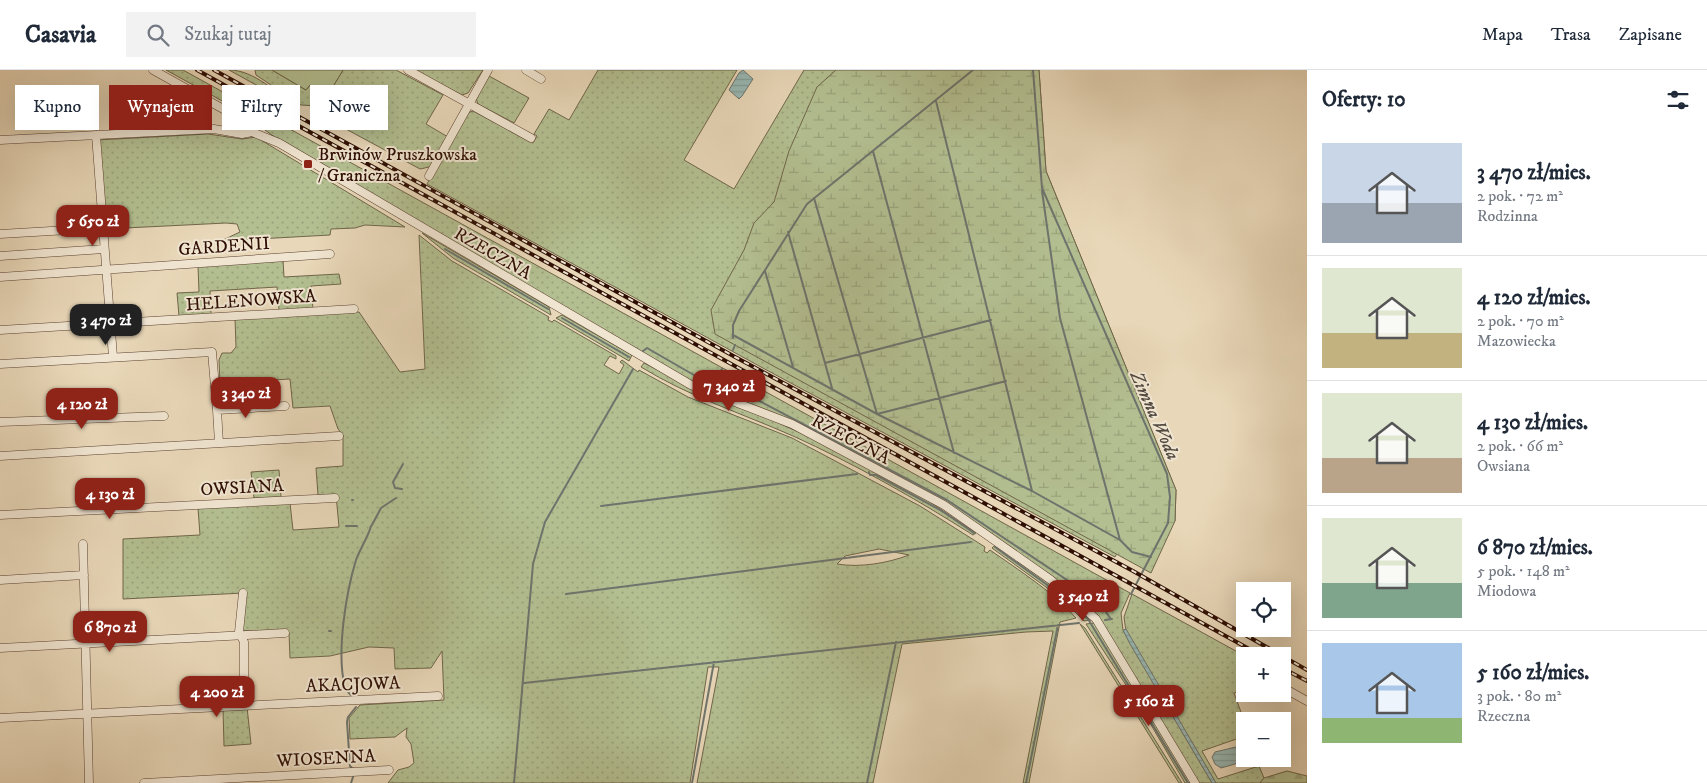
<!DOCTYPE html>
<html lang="pl">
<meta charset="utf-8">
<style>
body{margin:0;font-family:"IM FELL DW Pica",serif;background:#f2f2f3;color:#1f2937;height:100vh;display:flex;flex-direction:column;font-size:19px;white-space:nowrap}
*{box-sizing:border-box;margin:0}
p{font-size:16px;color:#747a83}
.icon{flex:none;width:28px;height:28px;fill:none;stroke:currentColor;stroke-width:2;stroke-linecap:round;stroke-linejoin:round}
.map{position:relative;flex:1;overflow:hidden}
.side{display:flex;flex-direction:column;background:#fff;width:400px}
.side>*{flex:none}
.guide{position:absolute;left:15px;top:15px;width:475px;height:45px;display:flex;gap:10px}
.fabs{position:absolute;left:1236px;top:512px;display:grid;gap:10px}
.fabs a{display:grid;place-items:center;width:55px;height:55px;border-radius:0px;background:#fff;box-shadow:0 5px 20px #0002;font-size:25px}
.price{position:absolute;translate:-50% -42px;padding:0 11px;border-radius:10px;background:#8f2418;color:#fff;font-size:16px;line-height:32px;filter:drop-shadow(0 1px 2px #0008)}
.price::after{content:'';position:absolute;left:50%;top:30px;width:15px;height:11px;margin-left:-8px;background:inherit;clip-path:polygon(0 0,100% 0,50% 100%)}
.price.current{background:#222;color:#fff}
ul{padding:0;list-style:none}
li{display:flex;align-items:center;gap:15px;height:125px;padding:0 15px}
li+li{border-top:1px solid #e0e1e3}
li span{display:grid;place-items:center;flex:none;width:140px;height:100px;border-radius:0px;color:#555}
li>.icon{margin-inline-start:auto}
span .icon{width:60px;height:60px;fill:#fffc;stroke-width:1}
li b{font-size:21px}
h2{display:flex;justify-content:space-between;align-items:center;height:60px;padding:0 15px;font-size:21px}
.chip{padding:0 18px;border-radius:0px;background:#fff;box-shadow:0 5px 20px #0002;font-size:18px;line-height:45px}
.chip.current{background:#8f2418;color:#fff}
header{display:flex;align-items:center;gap:30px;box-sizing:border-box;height:70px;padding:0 25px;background:#fff;border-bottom:1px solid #e0e1e3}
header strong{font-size:24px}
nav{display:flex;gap:28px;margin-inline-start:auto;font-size:18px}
.search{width:350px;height:45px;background:#f2f2f3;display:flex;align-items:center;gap:12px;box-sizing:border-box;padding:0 18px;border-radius:0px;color:#747a83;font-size:19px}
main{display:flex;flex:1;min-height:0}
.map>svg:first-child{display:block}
.grass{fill:url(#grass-dots);stroke:#70664a;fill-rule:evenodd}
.forest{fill:url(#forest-firs);stroke:#70664a}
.wetland{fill:url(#wetland-marsh);stroke:#70664a}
.garden{fill:#b3bf91;stroke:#70664a}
.water{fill:url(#water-rules);stroke:#6e746d}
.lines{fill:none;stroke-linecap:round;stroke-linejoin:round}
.stream{stroke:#6e746d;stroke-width:2}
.minor-casing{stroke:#5c4030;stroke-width:9}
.minor{stroke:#f0e5d1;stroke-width:8}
.rail-casing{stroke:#2e0e03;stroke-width:4}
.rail{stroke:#f0e5d1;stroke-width:2;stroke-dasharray:5.5;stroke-linecap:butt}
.poi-dot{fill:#8f2418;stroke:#f0e5d1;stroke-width:2}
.labels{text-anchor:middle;stroke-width:4;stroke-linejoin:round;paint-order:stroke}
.poi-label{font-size:18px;fill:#2e0e03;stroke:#f0e5d1;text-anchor:start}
.street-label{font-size:18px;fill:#2e0e03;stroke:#f0e5d1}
.water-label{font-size:19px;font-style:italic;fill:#534a41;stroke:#f0e5d1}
</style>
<header>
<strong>Casavia</strong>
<div class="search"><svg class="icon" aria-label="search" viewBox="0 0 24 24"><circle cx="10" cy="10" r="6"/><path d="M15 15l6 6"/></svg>Szukaj tutaj</div>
<nav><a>Mapa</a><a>Trasa</a><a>Zapisane</a></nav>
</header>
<main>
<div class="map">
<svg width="1307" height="713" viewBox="0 0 1307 713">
<defs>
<pattern id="grass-dots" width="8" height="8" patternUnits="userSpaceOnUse" patternTransform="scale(1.25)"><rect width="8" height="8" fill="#b3bf91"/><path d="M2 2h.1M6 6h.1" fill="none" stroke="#9aa37b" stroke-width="1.8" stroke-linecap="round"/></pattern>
<pattern id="forest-firs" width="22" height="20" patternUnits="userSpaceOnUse" patternTransform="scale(1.25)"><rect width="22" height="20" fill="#b3bf91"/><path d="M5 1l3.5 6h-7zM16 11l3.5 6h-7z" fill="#9aa37b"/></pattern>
<pattern id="wetland-marsh" width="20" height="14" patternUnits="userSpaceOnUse" patternTransform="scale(1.25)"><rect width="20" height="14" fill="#b3bf91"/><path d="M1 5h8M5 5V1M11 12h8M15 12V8" fill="none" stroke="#9aa37b"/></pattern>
<pattern id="water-rules" width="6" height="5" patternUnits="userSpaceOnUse" patternTransform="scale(1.25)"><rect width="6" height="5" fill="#98b8b4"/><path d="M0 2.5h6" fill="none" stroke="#839d99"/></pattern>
</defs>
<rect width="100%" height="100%" fill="#e8d7b8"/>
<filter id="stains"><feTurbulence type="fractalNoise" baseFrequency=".004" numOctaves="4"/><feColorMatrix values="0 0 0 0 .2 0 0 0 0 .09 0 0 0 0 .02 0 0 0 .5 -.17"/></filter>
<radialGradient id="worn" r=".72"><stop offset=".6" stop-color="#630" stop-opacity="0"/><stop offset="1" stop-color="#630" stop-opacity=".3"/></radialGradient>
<path class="grass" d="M166 0H183L1130 523 1121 543 1123 560 1212 713H1199L1106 559 1048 504 869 391 681 306 280 71 235 38Z
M229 0C254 0 277 23 296 37Z
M255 0H272L306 20 310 15 328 25 343 0H396L443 25 426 54 448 67 432 94 429 97 420 99 320 45 334 30 328 25 319 36 301 35 256 5Z
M414 0H483L468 23 462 25Z
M598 0H737L684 90 734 119 804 0H1039L1046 101 1176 420 1175 451 1119 479 1115 487 761 297 427 114 467 43 473 41 533 73 537 66 534 64 549 39 569 50Z
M489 6 529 28 514 53 478 34 476 28Z
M208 64 242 69 256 67 405 157 365 155 355 158 331 159 330 165 221 171 240 162 237 154 226 153 105 159 97 70Z
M422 163 549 237 551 245 453 188Z
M419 165 452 191 549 247 548 250 552 252 554 250 616 286V289L610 286 604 295 619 304 624 295 620 292 622 290 638 302 639 300 688 327 792 368 920 436 985 477 984 481 987 483 990 480C1020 501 1052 521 1076 548L1060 552 1029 713H1023L1053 561 1026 562 902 574 873 713H697L719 597H708L690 713H388L398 700 409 697 414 693 411 674 406 667 407 658 395 667 350 669 349 648 360 635 444 630 442 581 431 598 395 599 394 578 369 577 330 586 290 588 289 563 286 560 241 561 244 523 123 529V469L200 465 198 438 290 433 293 460 339 457 336 425H318L316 398 343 396V365L338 359 330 336 293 338 290 309 220 313 219 290 222 283H231L236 277 235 248 359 242 400 302 425 299ZM879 479 909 485C888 493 860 498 837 494L845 486Z
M283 190 284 207 339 204 341 214 311 216 313 239 279 240 277 217 210 221 211 244 179 246 177 223 199 222 198 196Z
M562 245 632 285 629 291 556 248Z
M644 293 713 328 770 349 805 365 924 428 976 463 973 465C918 430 853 393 793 366 741 343 690 327 641 297Z
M279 400 281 427 254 428 251 402Z
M995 475 1048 512 1091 550 1084 551 1061 528 992 478Z
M1132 524 1245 586V619L1234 623 1245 653V666L1202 681 1218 709 1259 696 1264 708 1260 713H1216L1126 562 1124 547Z
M1094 553 1101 563 1191 713H1185L1143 641 1086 554Z
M1080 554 1085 558 1182 713H1179Z
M247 637 251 674 224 676 223 639Z"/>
<path class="forest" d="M1287 701 1307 706V713H1260L1264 708Z"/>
<path class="wetland" d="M836 0H1039L1046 101 1176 420 1175 451 1151 503 715 264 711 240 744 180 754 153 774 132 789 81 817 17Z"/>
<path class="garden" d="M272 0H343L328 25 310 15 306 20Z"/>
<path class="water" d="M743 0 753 9 742 26 739 29 729 20 739 3Z
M1126 559 1216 713H1212L1130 574 1123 560Z
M1236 677 1240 682 1241 688 1235 694 1221 698 1215 694 1212 687 1215 682Z"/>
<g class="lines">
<path class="stream" d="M1033 0 1042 118 1167 404 1170 427 1168 453 1131 524
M936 31 1032 421
M873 81 954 383
M1042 121 1060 248 1120 470 1132 482 1151 487
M814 128 877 344 1006 311
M788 162 832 318
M445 179 548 239
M765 201 793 297
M562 248 629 287
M733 265 877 344 1032 421 1120 470
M733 268V255L739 241 807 134 973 0
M733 280 735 275
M643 281 647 278 713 316 716 308 947 430 1097 530 1111 549
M825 293 991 250
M716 308 722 299
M869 402 870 405H876L942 441 974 463
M395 418 393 412 403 394
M395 418 402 419
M352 430H353
M601 436 857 404
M372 455 381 438 396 428
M346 456H357
M995 477 1046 514 1088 549 1188 713
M566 524 971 472
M1105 550 1112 549
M329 561H331
M524 613 1079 553
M352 626C349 623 346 621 345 617 336 583 346 523 356 490 360 479 369 465 371 456
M353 699 350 696 347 652 348 647 356 637
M351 713 353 707
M514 713 533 494 545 452 633 299
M692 713 714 592
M867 713 896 572
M1026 713 1058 555"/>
<defs>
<path id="minor" d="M153 0 234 45 239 53
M408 0 531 68
M526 0 541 9
M96 65 113 287
M0 70 214 59 242 64 252 62 279 73 691 315 792 354 944 435 1051 510 1096 549 1195 713
M429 106 488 0
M0 164 102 158
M0 186 104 179
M0 207 330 184
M0 260 354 239
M0 294 212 282 217 340
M0 352 164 346
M219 373 217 340 285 336
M0 386 339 366
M0 445 335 428
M83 474 89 713
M0 510 84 505
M243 523 239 562 244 572V635
M0 578 285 563
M1282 617 1307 631
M0 648 438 626
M144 713 389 700"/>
</defs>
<use href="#minor" class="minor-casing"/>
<use href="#minor" class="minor"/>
<defs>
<path id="rail" d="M197 0 1262 586
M214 0 737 288 1133 501 1307 600
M1282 598 1307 611"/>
</defs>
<use href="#rail" class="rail-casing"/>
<use href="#rail" class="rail"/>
</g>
<rect class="poi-dot" x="303" y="89" width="10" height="10" rx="2.5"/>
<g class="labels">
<g class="poi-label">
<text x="318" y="90">Brwinów Pruszkowska<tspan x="318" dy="21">/ Graniczna</tspan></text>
</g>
<g class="street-label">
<text transform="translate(224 176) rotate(-4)" y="6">GARDENII</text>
<text transform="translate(493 183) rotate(30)" y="6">RZECZNA</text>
<text transform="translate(251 230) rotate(-4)" y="6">HELENOWSKA</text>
<text transform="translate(851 369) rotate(28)" y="6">RZECZNA</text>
<text transform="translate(242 417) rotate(-3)" y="6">OWSIANA</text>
<text transform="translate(353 614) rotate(-2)" y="6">AKACJOWA</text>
<text transform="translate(326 688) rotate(-3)" y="6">WIOSENNA</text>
</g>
<g class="water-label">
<text transform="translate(1156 345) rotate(66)" y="7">Zimna Woda</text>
</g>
</g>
<rect width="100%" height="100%" filter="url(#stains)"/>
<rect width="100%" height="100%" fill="url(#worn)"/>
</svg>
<div class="fabs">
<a><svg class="icon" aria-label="locate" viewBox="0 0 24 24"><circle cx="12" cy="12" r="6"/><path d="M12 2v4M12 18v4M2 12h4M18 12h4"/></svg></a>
<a>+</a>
<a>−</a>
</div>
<b class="price" style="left:93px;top:177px">5 650 zł</b>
<b class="price current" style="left:106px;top:276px">3 470 zł</b>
<b class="price" style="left:729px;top:342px">7 340 zł</b>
<b class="price" style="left:246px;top:349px">3 340 zł</b>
<b class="price" style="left:82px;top:360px">4 120 zł</b>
<b class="price" style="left:110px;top:450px">4 130 zł</b>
<b class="price" style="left:1083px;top:552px">3 540 zł</b>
<b class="price" style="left:110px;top:583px">6 870 zł</b>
<b class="price" style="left:217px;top:648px">4 200 zł</b>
<b class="price" style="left:1149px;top:657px">5 160 zł</b>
<div class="guide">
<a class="chip">Kupno</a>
<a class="chip current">Wynajem</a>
<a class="chip">Filtry</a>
<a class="chip">Nowe</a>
</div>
</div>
<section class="side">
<h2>Oferty: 10<svg class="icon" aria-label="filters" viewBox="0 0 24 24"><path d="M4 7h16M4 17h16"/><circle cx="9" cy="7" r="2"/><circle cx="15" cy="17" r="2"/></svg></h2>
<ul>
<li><span style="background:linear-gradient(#c9d6e8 60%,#9aa5b1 0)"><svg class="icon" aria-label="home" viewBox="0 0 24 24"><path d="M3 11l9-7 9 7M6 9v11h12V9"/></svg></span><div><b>3 470 zł/mies.</b><p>2 pok. · 72 m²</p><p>Rodzinna</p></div></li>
<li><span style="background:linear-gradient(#dfe7d0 65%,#c2b280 0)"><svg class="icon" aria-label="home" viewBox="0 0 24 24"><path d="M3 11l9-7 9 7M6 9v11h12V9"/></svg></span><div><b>4 120 zł/mies.</b><p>2 pok. · 70 m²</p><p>Mazowiecka</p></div></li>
<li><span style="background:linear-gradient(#dfe7d0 65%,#b9a48a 0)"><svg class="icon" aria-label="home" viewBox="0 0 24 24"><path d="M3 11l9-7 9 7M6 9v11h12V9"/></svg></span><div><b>4 130 zł/mies.</b><p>2 pok. · 66 m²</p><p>Owsiana</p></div></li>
<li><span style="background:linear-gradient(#dfe7d0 65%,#7fa58c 0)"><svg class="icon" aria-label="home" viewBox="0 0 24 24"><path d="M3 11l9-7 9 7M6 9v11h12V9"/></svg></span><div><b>6 870 zł/mies.</b><p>5 pok. · 148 m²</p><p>Miodowa</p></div></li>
<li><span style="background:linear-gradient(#a9c7e8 75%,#8fb573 0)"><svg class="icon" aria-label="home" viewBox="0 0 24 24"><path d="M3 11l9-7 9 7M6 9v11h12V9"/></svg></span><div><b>5 160 zł/mies.</b><p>3 pok. · 80 m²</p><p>Rzeczna</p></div></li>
</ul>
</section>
</main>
